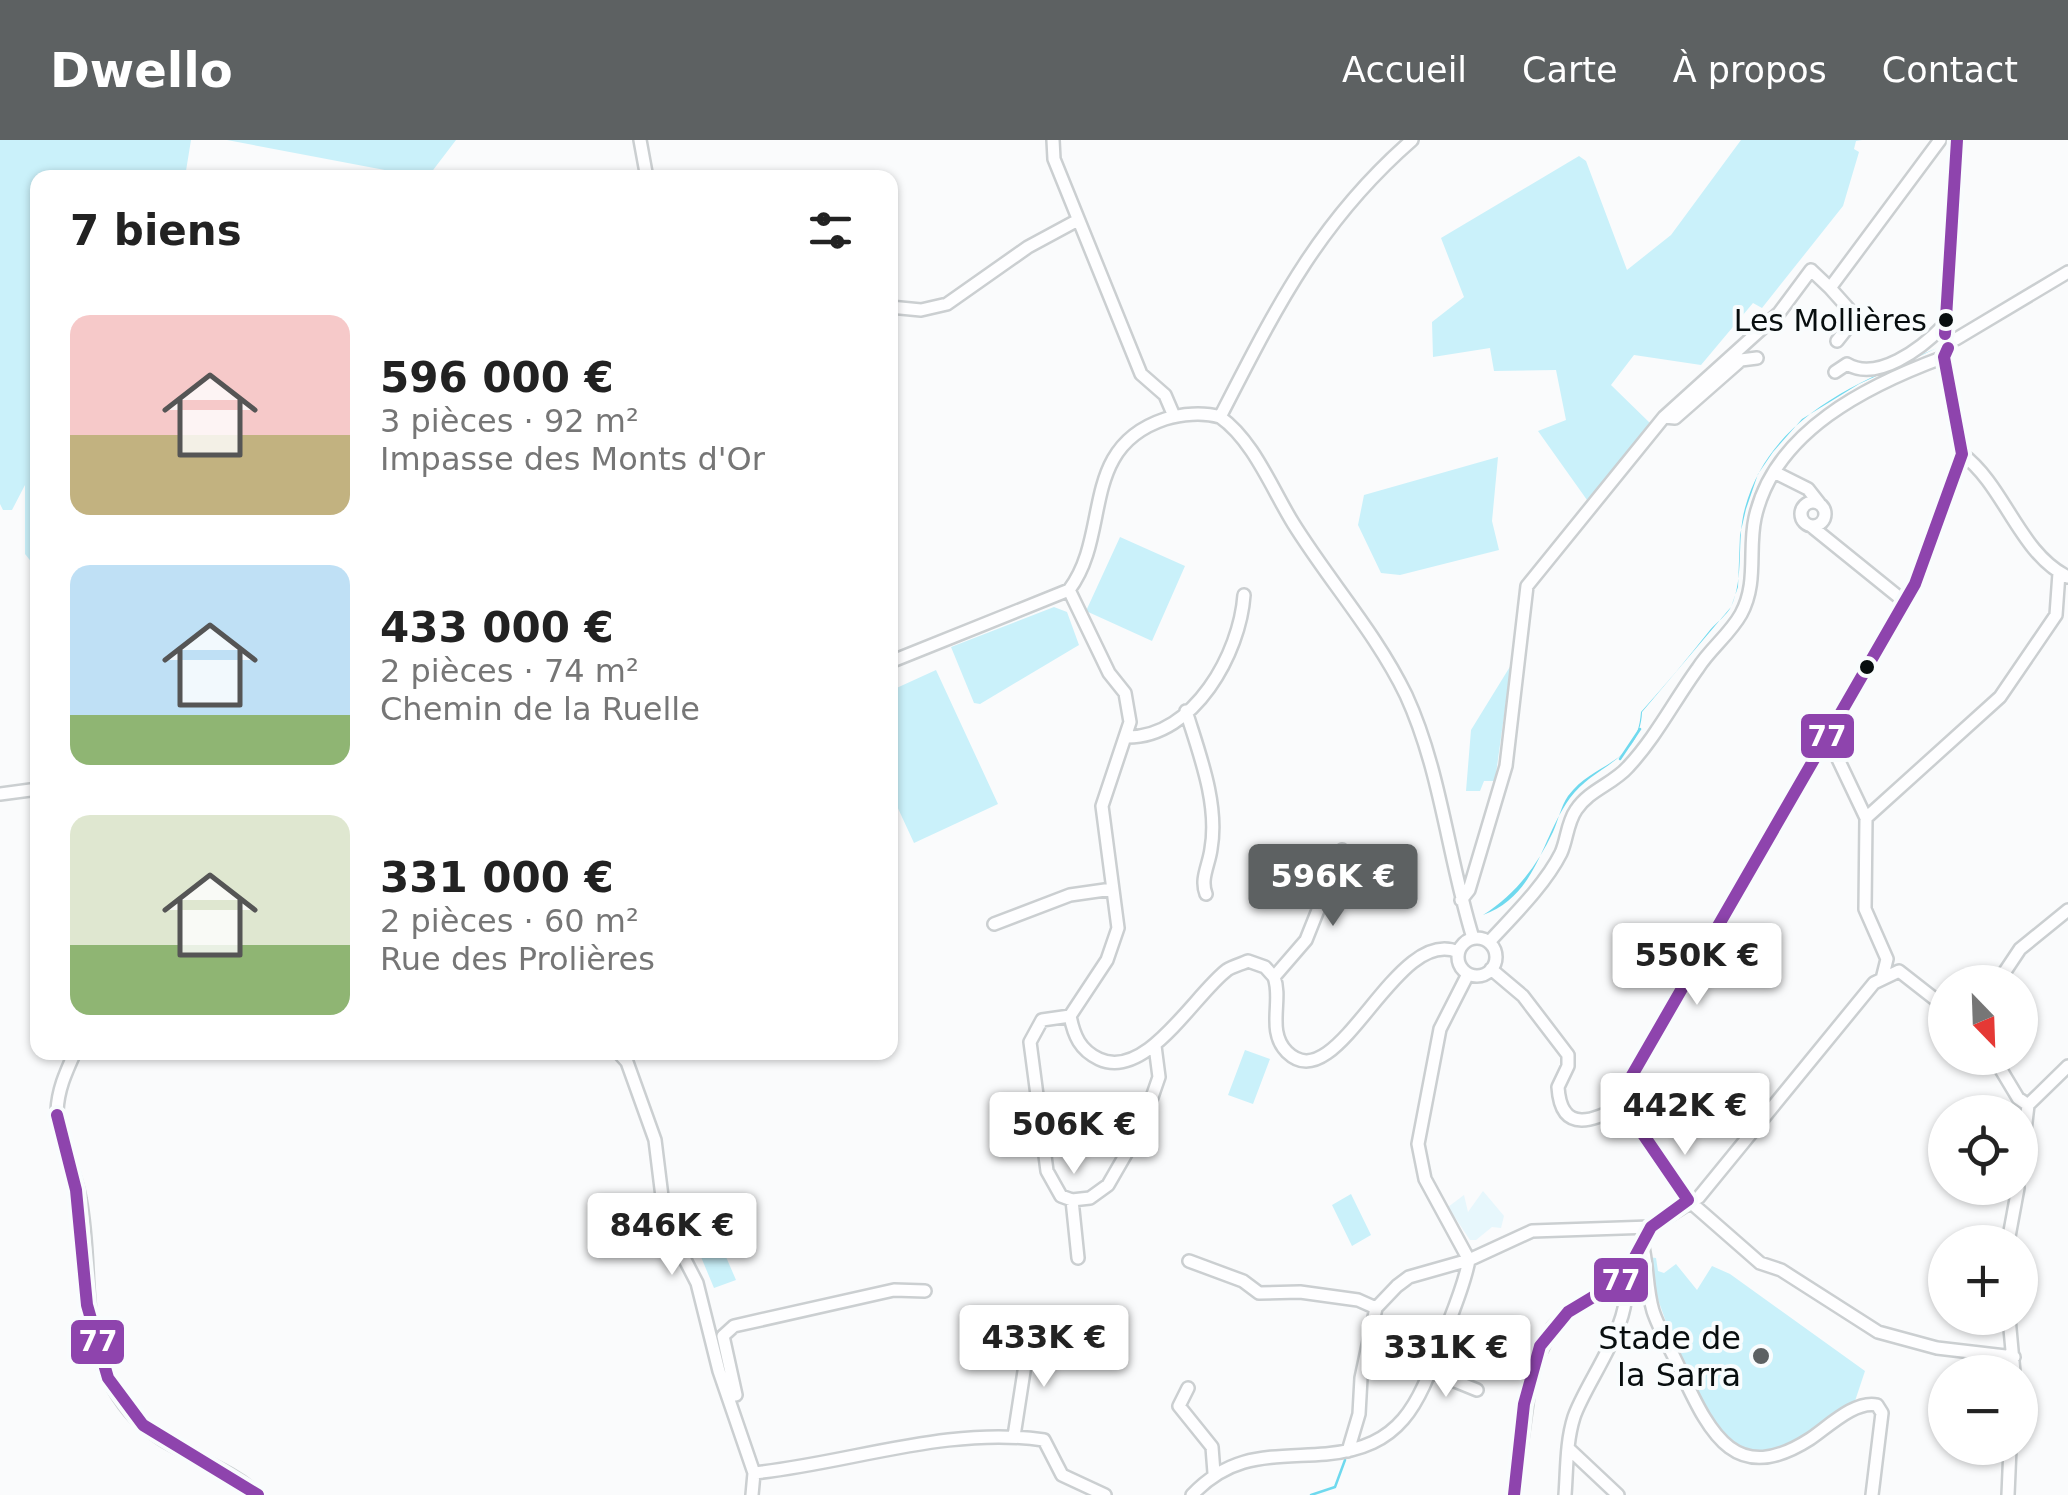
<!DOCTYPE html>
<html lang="fr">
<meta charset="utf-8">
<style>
body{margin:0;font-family:"DejaVu Sans",sans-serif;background:#f6f6f6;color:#222;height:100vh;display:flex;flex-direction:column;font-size:38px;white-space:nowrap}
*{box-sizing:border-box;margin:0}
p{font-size:32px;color:#767676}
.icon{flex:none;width:55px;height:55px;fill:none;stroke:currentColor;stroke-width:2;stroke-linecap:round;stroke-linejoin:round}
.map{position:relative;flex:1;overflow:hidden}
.details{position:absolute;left:30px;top:30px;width:868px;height:890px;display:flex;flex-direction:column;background:#fff;border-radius:20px;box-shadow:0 2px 8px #0004}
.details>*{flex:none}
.needle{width:65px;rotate:157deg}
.tools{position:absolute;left:1928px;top:825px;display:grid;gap:20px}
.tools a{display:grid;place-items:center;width:110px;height:110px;border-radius:50%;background:#fff;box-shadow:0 2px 8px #0004;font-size:50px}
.price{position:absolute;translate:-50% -85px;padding:0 22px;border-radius:10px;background:#fff;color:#222;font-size:32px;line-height:65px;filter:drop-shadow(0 2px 5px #0008)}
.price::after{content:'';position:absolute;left:50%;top:60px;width:30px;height:22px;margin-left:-15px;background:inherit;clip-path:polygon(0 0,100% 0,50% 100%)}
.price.active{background:#5d6162;color:#fff}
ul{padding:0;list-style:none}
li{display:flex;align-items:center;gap:30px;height:250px;padding:0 40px}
li span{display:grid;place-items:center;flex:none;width:280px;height:200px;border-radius:20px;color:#555}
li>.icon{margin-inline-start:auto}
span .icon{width:120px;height:120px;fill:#fffc;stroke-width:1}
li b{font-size:42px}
h2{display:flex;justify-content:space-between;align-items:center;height:120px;padding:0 40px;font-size:42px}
header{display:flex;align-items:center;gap:60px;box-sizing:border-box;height:140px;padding:0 50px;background:#5d6162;color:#fff}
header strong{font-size:48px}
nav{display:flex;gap:55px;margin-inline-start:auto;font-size:35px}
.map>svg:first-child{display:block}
.built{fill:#e7f7fc}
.green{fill:#caf1fa}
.water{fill:#6fd9ee}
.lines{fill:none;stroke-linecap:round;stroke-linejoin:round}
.stream{stroke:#6fd9ee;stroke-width:2.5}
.minor-casing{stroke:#cbcfd1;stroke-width:16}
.minor{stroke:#fefeff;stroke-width:11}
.bus-1-casing{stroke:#f9fcfd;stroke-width:20}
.bus-1{stroke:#8e44ad;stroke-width:12}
.bus-dot{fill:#080e0f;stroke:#f9fcfd;stroke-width:4}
.poi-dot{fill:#5d6162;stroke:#f9fcfd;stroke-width:4}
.labels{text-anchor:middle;stroke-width:8;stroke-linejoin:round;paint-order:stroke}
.bus-label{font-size:30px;fill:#080e0f;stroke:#f9fcfd;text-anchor:end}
.poi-label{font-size:32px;fill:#080e0f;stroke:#f9fcfd;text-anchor:end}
.line-badge{stroke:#f9fcfd;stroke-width:4}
.badge-label{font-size:28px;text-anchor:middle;font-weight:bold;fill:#fff}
</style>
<header>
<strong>Dwello</strong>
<nav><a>Accueil</a><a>Carte</a><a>À propos</a><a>Contact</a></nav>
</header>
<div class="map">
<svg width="2068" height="1355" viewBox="0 0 2068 1355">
<rect width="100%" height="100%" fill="#fafbfc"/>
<path class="built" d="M1483 1051 1504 1076 1501 1088 1492 1087 1476 1100H1470L1448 1067 1464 1055 1468 1072Z"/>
<path class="green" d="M0 0H191L185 37 38 38 37 429 25 414V345L12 370H3L0 364Z
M227 0H456L427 38Z
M1741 0H1862L1856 1 1854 9 1859 12 1843 66 1762 168 1753 163 1701 225 1634 215 1611 245 1652 285 1587 360 1538 291 1566 280 1556 230 1494 231 1490 208 1433 217 1432 182 1464 157 1441 98 1579 16 1586 21 1627 130 1671 95Z
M1498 317 1492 381 1499 410 1400 435 1381 433 1358 385 1364 355Z
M1120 397 1185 426 1152 501 1086 471Z
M1054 467 1067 472 1079 505 980 564 974 563 951 507Z
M1511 525 1495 641H1484L1480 651H1466L1471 590Z
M936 530 998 664 914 703 890 651V551Z
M1245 910 1270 919 1253 964 1228 955Z
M1351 1054 1371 1095 1352 1106 1332 1065Z
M717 1096 736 1140 714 1148 696 1105Z
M1648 1117 1656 1118 1658 1131 1664 1133 1676 1124 1697 1150 1712 1126 1730 1134 1865 1231 1854 1264 1822 1288 1778 1310 1749 1312 1721 1297 1681 1224 1655 1151Z"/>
<path class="water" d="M1937 208 1859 244 1802 279 1773 312 1758 334 1746 369 1740 395 1738 447 1731 467 1642 572C1640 621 1595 624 1570 658 1541 698 1538 755 1483 775 1515 755 1537 726 1553 692 1558 681 1561 666 1568 656 1595 620 1637 627 1641 572 1665 545 1688 518 1710 490 1717 482 1726 476 1731 467 1745 436 1736 400 1745 368 1770 276 1857 243 1937 208Z"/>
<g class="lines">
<path class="stream" d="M1620 619 1640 589
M1311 1355 1335 1347 1345 1320"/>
<defs>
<path id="minor" d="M640 0 647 38
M1053 0 1054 19 1141 234 1165 255 1174 276
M1830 148 1856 177 1837 201
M890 167 921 170 947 164 1028 107 1078 80
M1945 194 1957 0
M1956 199 2068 132
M1835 232 1847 224C1877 242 1921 209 1943 186
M1220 277C1276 168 1318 82 1412 0
M1664 277 1675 278 1741 220 1757 218
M1962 314C2005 346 2019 413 2068 437
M1774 332 1808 349 1819 363
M1801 374a12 12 0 1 1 24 0a12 12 0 1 1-24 0Z
M1811 386 1905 462
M1069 450 1109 533 1125 553 1130 582 1102 666 1118 788 1107 820 1070 876C1074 896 1080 910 1099 919 1146 941 1195 854 1227 830 1233 826 1242 824 1248 821L1265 827 1274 837C1283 860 1266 891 1287 912 1338 962 1395 784 1458 812
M890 522 1069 450C1112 393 1078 308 1165 279 1181 274 1203 272 1220 277 1253 300 1272 349 1293 383 1329 441 1376 493 1406 555 1441 631 1448 718 1473 798
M1186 571C1199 613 1219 664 1211 709 1209 725 1200 739 1206 754
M1128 597C1194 597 1240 513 1244 455
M1828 598 1866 678 1865 769 1887 819 1882 839
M0 654 38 649
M1866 678 2000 557 2056 475 2059 433
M1461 760 1469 750 1506 626 1527 446 1664 277 1779 173 1811 130 1830 148 1940 0
M994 784 1070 755 1112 749
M1458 817a19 19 0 1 1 38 0a19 19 0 1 1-38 0Z
M1489 802C1512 777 1545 745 1561 713 1567 700 1567 683 1576 670 1589 650 1613 644 1628 627 1656 597 1674 561 1698 528 1710 509 1730 494 1741 474 1758 443 1748 410 1755 378 1774 291 1868 245 1944 217
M1491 829 1523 856 1568 915V926L1558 947C1561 996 1596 980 1623 965
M1468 834 1440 889 1418 1004 1425 1039 1469 1120
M1274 837 1306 800 1342 710
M1998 842 2020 809 2068 770
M1070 876 1042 880 1030 902 1047 1031 1061 1056 1072 1060 1090 1058 1108 1045 1142 986 1159 937 1155 906
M75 912C66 932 58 949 57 971 57 991 76 1035 80 1059 95 1136 74 1204 130 1272 164 1313 221 1320 258 1355
M618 912 627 922 655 1000 665 1081 697 1143 719 1231 754 1333 752 1355
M1994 918 2018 958 2028 965
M1623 965 1627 944 1915 444 1962 314 1944 217 1948 208
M1623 965 1688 1060 1760 1123 1781 1130 1878 1192 1937 1208 2014 1217
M2020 1034 2028 965 2068 926
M1072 1060 1078 1118
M2008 1102 2018 1048
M1642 1103C1648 1125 1646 1148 1653 1171 1660 1192 1673 1213 1682 1234 1711 1296 1737 1346 1810 1299 1828 1287 1855 1260 1877 1265L1882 1273 1872 1355
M1189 1121 1243 1141 1259 1153 1300 1152 1358 1160 1376 1168
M2009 1178 2014 1232
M1430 1231 1477 1250
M1188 1248 1179 1266 1212 1307 1214 1333
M736 1255 723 1196 734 1186 894 1150 925 1151
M1014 1296 1029 1199
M1568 1308 1618 1355
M1348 1311 1359 1274 1361 1238 1376 1168 1397 1146 1409 1137 1469 1120 1532 1091 1651 1087
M754 1333C850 1323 947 1286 1044 1300L1062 1335 1105 1355
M1192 1355C1233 1312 1270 1318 1326 1314 1403 1307 1418 1264 1442 1200 1452 1173 1464 1147 1469 1120
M1514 1355 1532 1228 1553 1187 1568 1172 1623 1139 1651 1087 1699 1057 1874 843 1899 831 1945 867
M1565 1355C1567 1329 1566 1302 1574 1277 1586 1241 1638 1176 1623 1139
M2008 1355 2010 1308"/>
</defs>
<use href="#minor" class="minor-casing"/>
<use href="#minor" class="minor"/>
<defs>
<path id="bus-1" d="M1945 194 1957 0
M1623 965 1627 944 1915 444 1962 314 1944 217 1948 208
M1623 965 1688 1060
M57 975 76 1050 87 1165 108 1238 143 1285 258 1355
M1514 1355 1524 1264 1540 1206 1568 1172 1623 1139 1651 1087 1688 1060"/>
</defs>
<use href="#bus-1" class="bus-1-casing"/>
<use href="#bus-1" class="bus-1"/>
</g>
<g class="bus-dot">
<circle cx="1946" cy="180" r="9"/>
<circle cx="1867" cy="527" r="9"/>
</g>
<circle class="poi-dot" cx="1761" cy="1216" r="10"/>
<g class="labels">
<g class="bus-label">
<text x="1927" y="191">Les Mollières</text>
</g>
<g class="poi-label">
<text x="1741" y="1209">Stade de<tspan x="1741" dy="37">la Sarra</tspan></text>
</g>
</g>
<g class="line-badge">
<rect x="1799" y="572" width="57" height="48" rx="10" fill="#8e44ad"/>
<rect x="1592" y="1116" width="58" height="48" rx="10" fill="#8e44ad"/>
<rect x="69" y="1178" width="57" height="48" rx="10" fill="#8e44ad"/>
</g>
<g class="badge-label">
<text x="1827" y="606">77</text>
<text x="1621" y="1150">77</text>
<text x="98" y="1211">77</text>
</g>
</svg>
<div class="tools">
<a><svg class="needle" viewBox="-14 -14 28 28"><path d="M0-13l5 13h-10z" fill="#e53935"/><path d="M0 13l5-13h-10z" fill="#767676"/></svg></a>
<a><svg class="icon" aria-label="locate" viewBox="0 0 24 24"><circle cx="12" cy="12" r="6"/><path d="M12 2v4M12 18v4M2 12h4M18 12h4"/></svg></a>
<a>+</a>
<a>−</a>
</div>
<b class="price active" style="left:1333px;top:789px">596K €</b>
<b class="price" style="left:1697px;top:868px">550K €</b>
<b class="price" style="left:1685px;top:1018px">442K €</b>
<b class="price" style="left:1074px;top:1037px">506K €</b>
<b class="price" style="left:672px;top:1138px">846K €</b>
<b class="price" style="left:1044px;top:1250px">433K €</b>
<b class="price" style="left:1446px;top:1260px">331K €</b>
<section class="details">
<h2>7 biens<svg class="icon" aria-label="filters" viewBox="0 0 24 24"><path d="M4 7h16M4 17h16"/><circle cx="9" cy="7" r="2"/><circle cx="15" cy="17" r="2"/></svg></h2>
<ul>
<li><span style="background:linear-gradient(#f6c9c9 60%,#c2b280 0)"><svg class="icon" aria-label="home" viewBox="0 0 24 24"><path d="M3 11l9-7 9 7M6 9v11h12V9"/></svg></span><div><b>596 000 €</b><p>3 pièces · 92 m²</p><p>Impasse des Monts d'Or</p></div></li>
<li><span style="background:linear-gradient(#bfe0f5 75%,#8fb573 0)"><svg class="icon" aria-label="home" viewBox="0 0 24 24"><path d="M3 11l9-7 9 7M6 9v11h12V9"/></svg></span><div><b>433 000 €</b><p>2 pièces · 74 m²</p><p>Chemin de la Ruelle</p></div></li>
<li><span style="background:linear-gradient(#dfe7d0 65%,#8fb573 0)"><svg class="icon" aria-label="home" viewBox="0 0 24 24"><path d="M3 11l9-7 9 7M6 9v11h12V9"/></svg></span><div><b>331 000 €</b><p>2 pièces · 60 m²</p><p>Rue des Prolières</p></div></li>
</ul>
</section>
</div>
